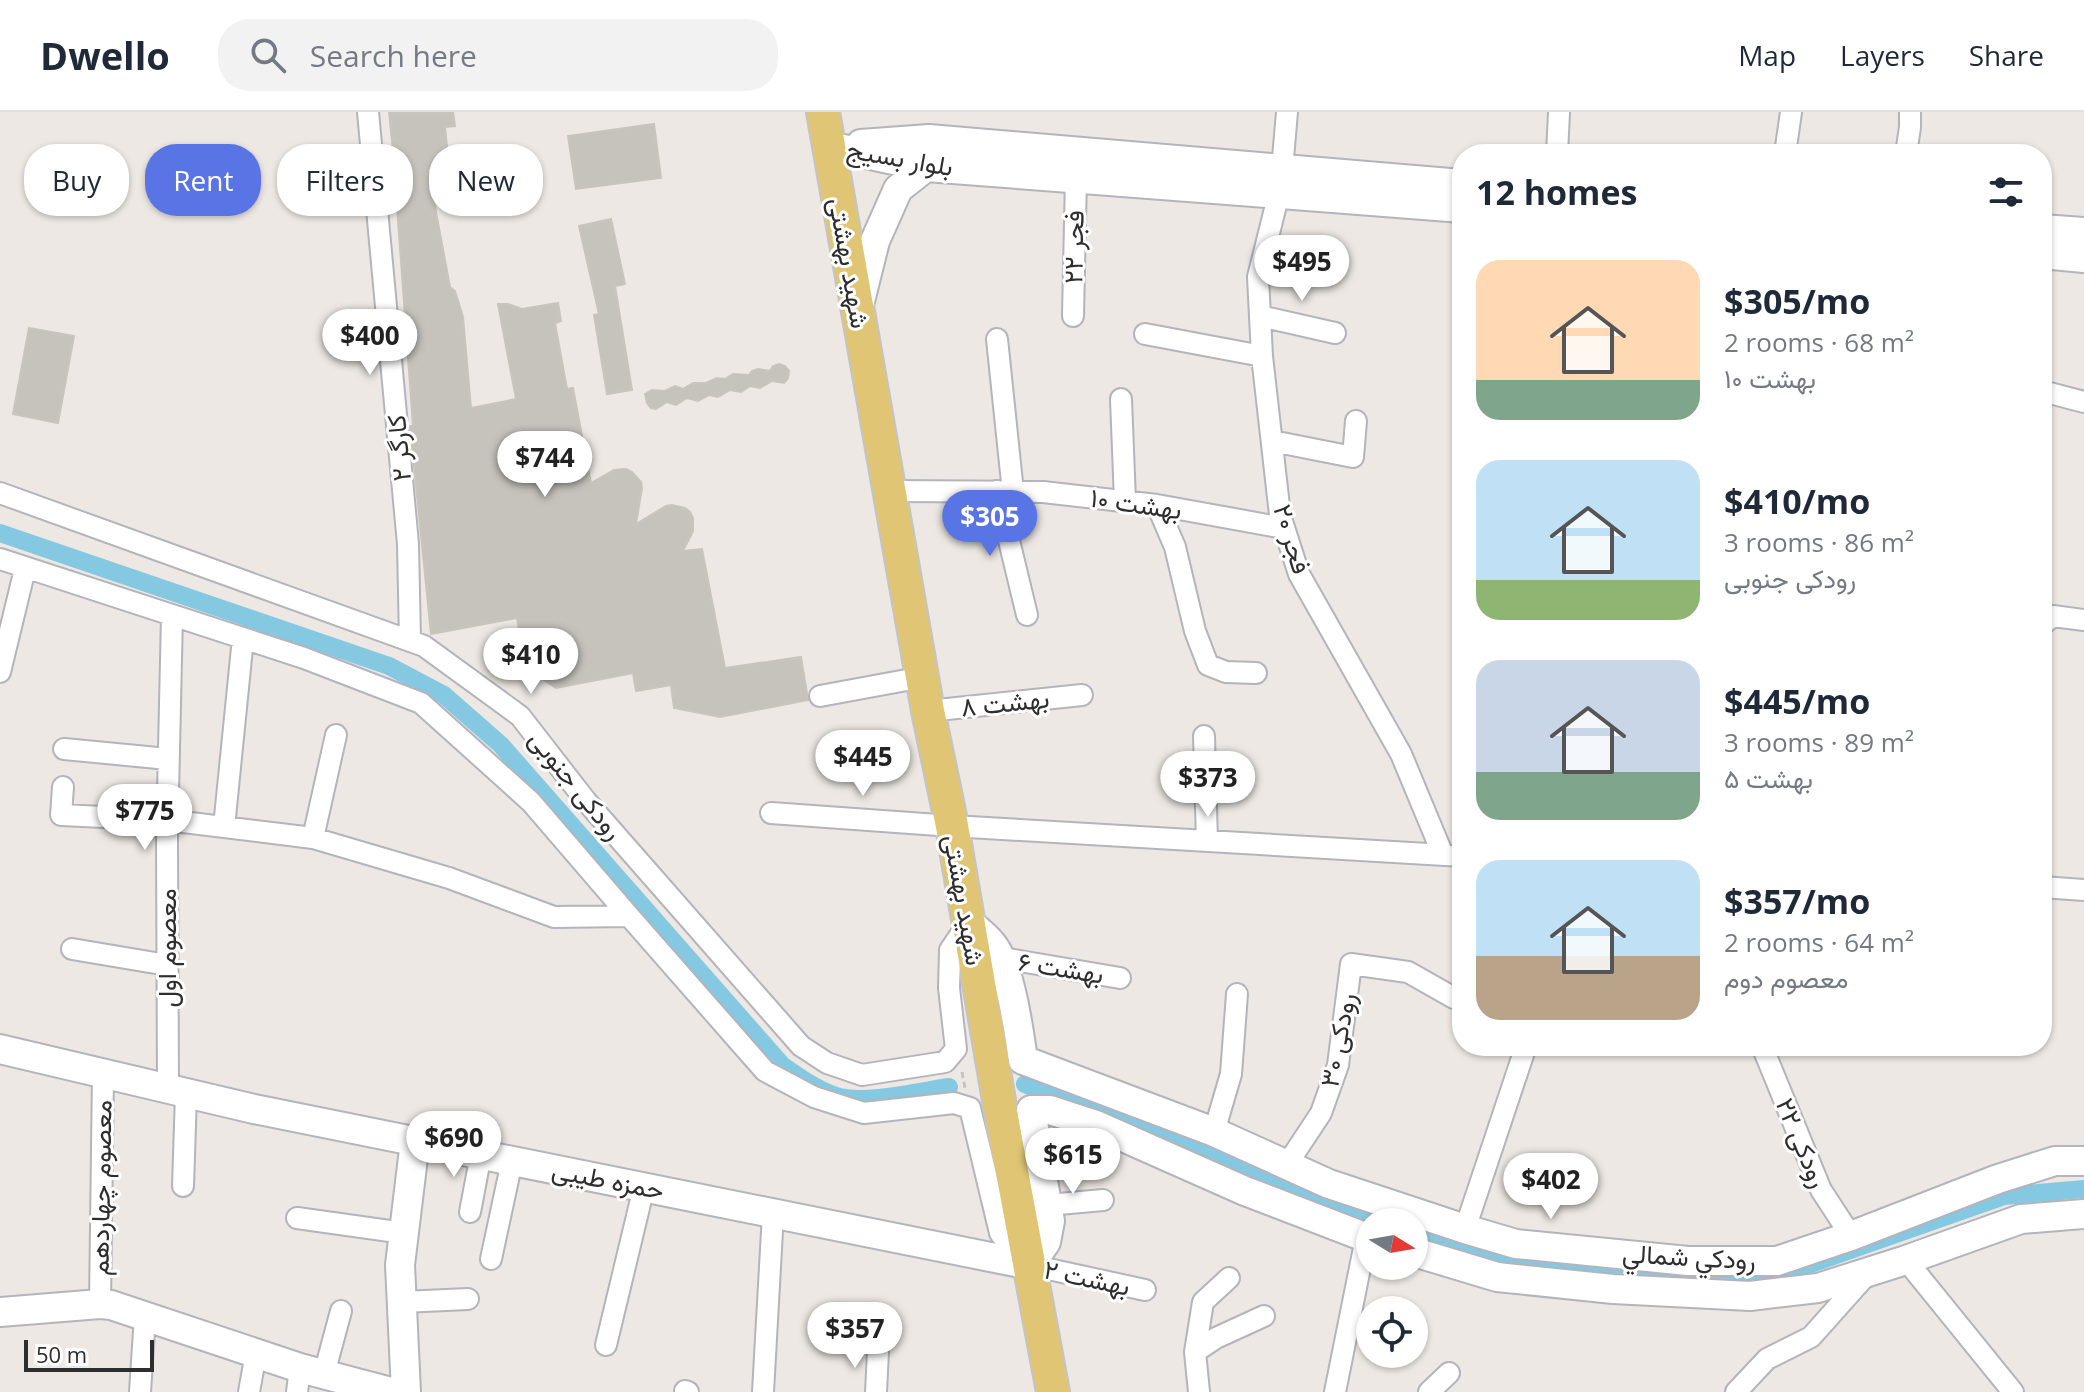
<!DOCTYPE html>
<meta charset="utf-8">
<style>
body{margin:0;font-family:"Open Sans",Vazirmatn,sans-serif;background:#f2f2f3;color:#1f2937;height:100vh;display:flex;flex-direction:column;font-size:30px;white-space:nowrap}
*{box-sizing:border-box;margin:0}
p{font-size:26px;color:#747a83}
.icon{flex:none;width:44px;height:44px;fill:none;stroke:currentColor;stroke-width:2;stroke-linecap:round;stroke-linejoin:round}
.map{position:relative;flex:1;overflow:hidden}
.details{position:absolute;left:1452px;top:32px;width:600px;height:912px;display:flex;flex-direction:column;background:#fff;border-radius:32px;box-shadow:0 2px 6px #0004}
.details>*{flex:none}
.hud{position:absolute;left:24px;top:32px;width:760px;height:72px;display:flex;gap:16px}
.needle{width:52px;rotate:101deg}
.controls{position:absolute;left:1356px;top:1096px;display:grid;gap:16px}
.controls a{display:grid;place-items:center;width:72px;height:72px;border-radius:50%;background:#fff;box-shadow:0 2px 6px #0004;font-size:40px}
.scale{position:absolute;left:24px;bottom:20px;width:130px;box-sizing:border-box;padding-left:8px;border:4px solid #2e2e2e;border-top:0;font-size:22px;line-height:28px;white-space:nowrap;color:#2e2e2e;-webkit-text-stroke:6px #fff;paint-order:stroke}
.price{position:absolute;translate:-50% -68px;padding:0 18px;border-radius:28px;background:#fff;color:#222;font-size:26px;line-height:52px;filter:drop-shadow(0 2px 4px #0008)}
.price::after{content:'';position:absolute;left:50%;top:48px;width:24px;height:18px;margin-left:-12px;background:inherit;clip-path:polygon(0 0,100% 0,50% 100%)}
.price.active{background:#5974e4;color:#fff}
ul{padding:0;list-style:none}
li{display:flex;align-items:center;gap:24px;height:200px;padding:0 24px}
li span{display:grid;place-items:center;flex:none;width:224px;height:160px;border-radius:24px;color:#555}
li>.icon{margin-inline-start:auto}
span .icon{width:96px;height:96px;fill:#fffc;stroke-width:1}
li b{font-size:34px}
h2{display:flex;justify-content:space-between;align-items:center;height:96px;padding:0 24px;font-size:34px}
.pill{padding:0 28px;border-radius:32px;background:#fff;box-shadow:0 2px 6px #0004;font-size:28px;line-height:72px}
.pill.active{background:#5974e4;color:#fff}
header{display:flex;align-items:center;gap:48px;box-sizing:border-box;height:112px;padding:0 40px;background:#fff;border-bottom:2px solid #e0e1e3}
header strong{font-size:38px}
nav{display:flex;gap:44px;margin-inline-start:auto;font-size:28px}
.search{width:560px;height:72px;background:#f2f2f3;display:flex;align-items:center;gap:20px;box-sizing:border-box;padding:0 28px;border-radius:32px;color:#747a83;font-size:30px}
.map>svg:first-child{display:block}
.lines{fill:none;stroke-linecap:round;stroke-linejoin:round}
.canal{stroke:#84c9e1;stroke-width:18}
.building{fill:#c6c3bd;stroke:#c9c4bc;stroke-width:2}
.street-casing{stroke:#b3b4bc;stroke-width:24}
.secondary-casing{stroke:#b3b4bc;stroke-width:32}
.primary-casing{stroke:#c4c4c4;stroke-width:36}
.path{stroke:#c4c4c4;stroke-width:3;stroke-dasharray:6 4;stroke-linecap:butt}
.street{stroke:#fff;stroke-width:20}
.secondary{stroke:#fff;stroke-width:28}
.primary{stroke:#e0c674;stroke-width:32}
.labels{text-anchor:middle;stroke-width:6;stroke-linejoin:round;paint-order:stroke}
.street-label{font-size:26px;fill:#2e2e2e;stroke:#fff}
</style>
<header>
<strong>Dwello</strong>
<div class="search"><svg class="icon" aria-label="search" viewBox="0 0 24 24"><circle cx="10" cy="10" r="6"/><path d="M15 15l6 6"/></svg>Search here</div>
<nav><a>Map</a><a>Layers</a><a>Share</a></nav>
</header>
<div class="map">
<svg width="2084" height="1280" viewBox="0 0 2084 1280">
<rect width="100%" height="100%" fill="#ede8e3"/>
<g class="lines">
<path class="canal" d="M0 421 389 554 444 583 501 633 782 953C799 965 816 977 836 984 863 993 921 979 949 975
M1025 972 1195 1038 1296 1084 1374 1110
M1414 1123 1502 1150 1692 1167 1754 1164 1802 1155 2004 1084 2084 1077"/>
</g>
<path class="building" d="M389 0H453L455 14 445 15 449 54 428 57 450 175 455 179 463 205 471 296 516 287 498 192H508L522 197 558 191 561 209 555 211 567 277 573 276 591 371 614 358 626 357 632 360 641 370 642 376 636 412 666 394 672 393 685 396 690 400 693 406V419L683 439 702 437 725 556 801 545 808 588 720 605 674 596 671 573 636 579 633 561 556 576 526 556 517 506 431 522 410 314H413L395 67H396Z
M654 12 661 66 576 77 568 24Z
M611 107 625 172 615 174 632 278 607 282 594 203 599 202 579 114Z
M29 216 74 224 58 311 13 302Z
M779 252 785 254 789 259 788 266 784 271 772 269 760 276 750 274 741 280 730 278 718 285 709 283 698 289 687 286 676 293 667 290 656 297 651 296 647 291 645 282 652 278 665 279 675 274 683 277 693 271H706L717 266 725 267 733 262 749 263 752 259 758 257 770 259 773 254Z"/>
<g class="lines">
<defs>
<path id="street" d="M368 0 408 432 410 529
M1557 42 1559 0
M1785 42 1791 0
M1906 42 1910 15V0
M1282 58 1287 0
M1279 81 1258 165 1262 244 1280 403 1299 462 1401 642 1443 743
M1073 204 1076 65
M1260 204 1335 221
M1145 222 1262 244
M997 227 1013 380
M2042 279 2084 290
M1121 287 1125 389
M1272 329 1353 345 1356 309
M890 379 1043 380 1157 393 1284 416
M997 379 1027 503
M0 381 424 534 520 604 586 689 801 934 827 951 862 963 945 950 956 937 949 876 950 838 969 810
M1157 393 1175 435 1195 519 1208 553 1226 560 1256 561
M0 447 304 546 421 591 531 690 629 804 765 959 814 985 864 1001 954 991 970 996 1000 1121 1010 1135 1030 1153 1145 1178
M2042 513 2053 504 2084 508
M0 560 25 457
M820 584 923 565
M928 599 1082 583
M1204 624 1207 729
M64 637 168 647
M63 675 61 703 167 708 313 726 449 766 554 805 629 804
M771 701 952 714 1462 744
M224 715 243 526
M313 726 336 623
M2042 775 2084 778
M72 837 167 853
M1002 846 1120 866
M1762 934 1821 1078 1851 1124
M168 978 167 726 172 503
M1214 1020 1231 962 1237 882
M1286 1054 1321 1001 1338 953 1351 852 1408 860 1454 886
M183 1074 186 982
M1048 1093 1103 1088
M470 1100 481 1042
M297 1106 404 1121
M1465 1117 1526 934
M491 1147 512 1049
M1906 1148 2013 1280
M402 1190 468 1187
M100 1192 103 961
M606 1233 644 1075
M1195 1240 1203 1190 1229 1166
M324 1262 341 1199
M685 1279 688 1280
M140 1280 145 1204
M249 1280 256 1241
M297 1280 300 1256
M763 1280 773 1101
M876 1280 878 1239
M1199 1280 1195 1240 1216 1226 1264 1204
M1335 1280 1366 1126
M1429 1280 1449 1261
M1736 1280 1767 1247 1811 1225 1869 1160"/>
<path id="secondary" d="M861 32 929 27 1462 72
M829 34 926 55 1462 96
M2042 117 2084 120
M2042 142 2084 146
M858 197 875 129 898 77 926 55
M969 810C976 817 986 824 992 832 1010 853 1019 919 1023 948L1214 1020 1329 1072 1465 1117 1516 1132 1688 1149H1777L1851 1124 1998 1067 2055 1049H2084
M0 937 254 997 1030 1153 1046 1130 1050 1109 1031 998H1050L1096 1013 1245 1079 1370 1127
M1414 1140 1497 1165 1613 1177 1750 1184 1818 1176 1906 1148 2021 1107 2084 1102
M0 1200 100 1192 111 1193 300 1256 391 1280
M406 1280 400 1153 415 1029"/>
<path id="primary" d="M823 0 928 599 952 714 1002 1006 1053 1280"/>
</defs>
<use href="#street" class="street-casing"/>
<use href="#secondary" class="secondary-casing"/>
<use href="#primary" class="primary-casing"/>
<path class="path" d="M962 960 965 976"/>
<use href="#street" class="street"/>
<use href="#secondary" class="secondary"/>
<use href="#primary" class="primary"/>
</g>
<g class="labels">
<g class="street-label">
<text transform="translate(900 46) rotate(10)" y="9">بلوار بسیج</text>
<text transform="translate(1074 135) rotate(-89)" y="9">فجر ۲۲</text>
<text transform="translate(849 151) rotate(80)" y="9">شهید بهشتی</text>
<text transform="translate(399 336) rotate(-95)" y="9">کارگر ۲</text>
<text transform="translate(1136 392) rotate(8)" y="9">بهشت ۱۰</text>
<text transform="translate(1292 427) rotate(73)" y="9">فجر ۲۰</text>
<text transform="translate(1005 591) rotate(-6)" y="9">بهشت ۸</text>
<text transform="translate(576 673) rotate(51)" y="9">رودکی جنوبی</text>
<text transform="translate(964 788) rotate(80)" y="9">شهید بهشتی</text>
<text transform="translate(167 836) rotate(-90)" y="9">معصوم اول</text>
<text transform="translate(1061 856) rotate(9)" y="9">بهشت ۶</text>
<text transform="translate(1338 928) rotate(-79)" y="9">رودکی ۳۰</text>
<text transform="translate(1802 1031) rotate(67)" y="9">رودکی ۲۲</text>
<text transform="translate(608 1068) rotate(11)" y="9">حمزه طیبی</text>
<text transform="translate(101 1076) rotate(-89)" y="9">معصوم چهاردهم</text>
<text transform="translate(1689 1145) rotate(3)" y="9">رودکي شمالي</text>
<text transform="translate(1087 1166) rotate(12)" y="9">بهشت ۲</text>
</g>
</g>
</svg>
<div class="controls">
<a><svg class="needle" viewBox="-14 -14 28 28"><path d="M0-13l5 13h-10z" fill="#e53935"/><path d="M0 13l5-13h-10z" fill="#747a83"/></svg></a>
<a><svg class="icon" aria-label="locate" viewBox="0 0 24 24"><circle cx="12" cy="12" r="6"/><path d="M12 2v4M12 18v4M2 12h4M18 12h4"/></svg></a>
</div>
<div class="scale">50 m</div>
<b class="price" style="left:1302px;top:191px">$495</b>
<b class="price" style="left:370px;top:265px">$400</b>
<b class="price" style="left:545px;top:387px">$744</b>
<b class="price active" style="left:990px;top:446px">$305</b>
<b class="price" style="left:531px;top:584px">$410</b>
<b class="price" style="left:863px;top:686px">$445</b>
<b class="price" style="left:1208px;top:707px">$373</b>
<b class="price" style="left:145px;top:740px">$775</b>
<b class="price" style="left:454px;top:1067px">$690</b>
<b class="price" style="left:1073px;top:1084px">$615</b>
<b class="price" style="left:1551px;top:1109px">$402</b>
<b class="price" style="left:855px;top:1258px">$357</b>
<div class="hud">
<a class="pill">Buy</a>
<a class="pill active">Rent</a>
<a class="pill">Filters</a>
<a class="pill">New</a>
</div>
<section class="details">
<h2>12 homes<svg class="icon" aria-label="filters" viewBox="0 0 24 24"><path d="M4 7h16M4 17h16"/><circle cx="9" cy="7" r="2"/><circle cx="15" cy="17" r="2"/></svg></h2>
<ul>
<li><span style="background:linear-gradient(#ffd9b3 75%,#7fa58c 0)"><svg class="icon" aria-label="home" viewBox="0 0 24 24"><path d="M3 11l9-7 9 7M6 9v11h12V9"/></svg></span><div><b>$305/mo</b><p>2 rooms · 68 m²</p><p>بهشت ۱۰</p></div></li>
<li><span style="background:linear-gradient(#bfe0f5 75%,#8fb573 0)"><svg class="icon" aria-label="home" viewBox="0 0 24 24"><path d="M3 11l9-7 9 7M6 9v11h12V9"/></svg></span><div><b>$410/mo</b><p>3 rooms · 86 m²</p><p>رودکی جنوبی</p></div></li>
<li><span style="background:linear-gradient(#c9d6e8 70%,#7fa58c 0)"><svg class="icon" aria-label="home" viewBox="0 0 24 24"><path d="M3 11l9-7 9 7M6 9v11h12V9"/></svg></span><div><b>$445/mo</b><p>3 rooms · 89 m²</p><p>بهشت ۵</p></div></li>
<li><span style="background:linear-gradient(#bfe0f5 60%,#b9a48a 0)"><svg class="icon" aria-label="home" viewBox="0 0 24 24"><path d="M3 11l9-7 9 7M6 9v11h12V9"/></svg></span><div><b>$357/mo</b><p>2 rooms · 64 m²</p><p>معصوم دوم</p></div></li>
</ul>
</section>
</div>
